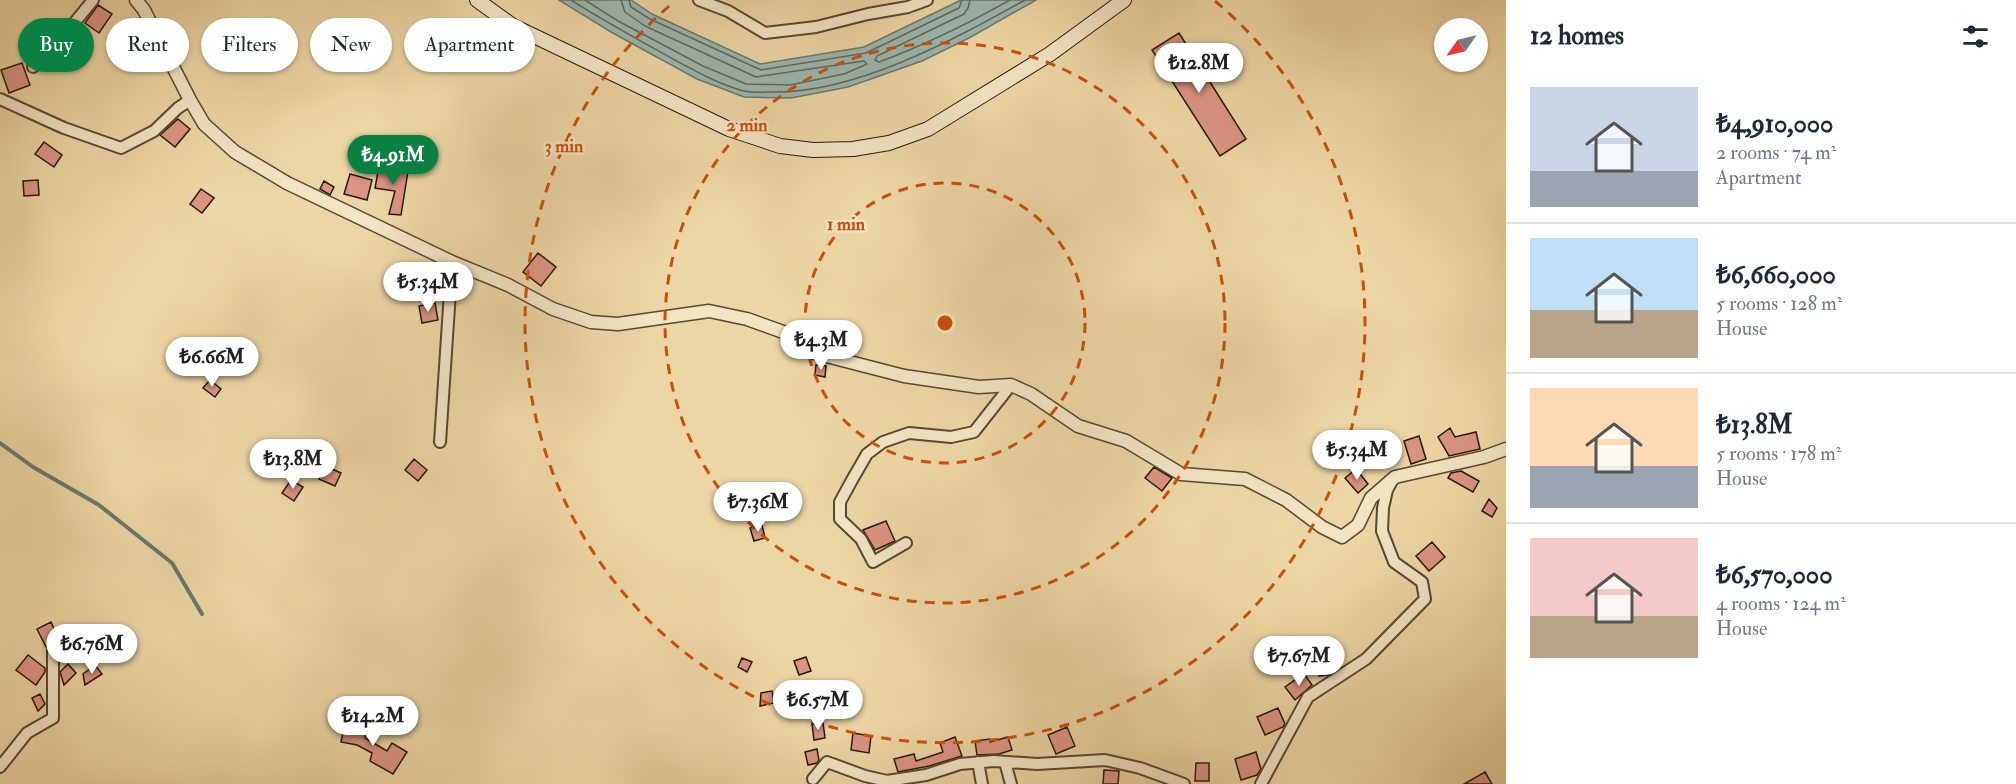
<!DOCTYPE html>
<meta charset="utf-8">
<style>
body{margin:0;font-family:"IM FELL Double Pica",serif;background:#f6f6f7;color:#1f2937;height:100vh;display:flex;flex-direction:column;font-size:22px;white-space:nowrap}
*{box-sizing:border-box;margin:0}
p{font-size:20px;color:#747a83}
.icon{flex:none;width:33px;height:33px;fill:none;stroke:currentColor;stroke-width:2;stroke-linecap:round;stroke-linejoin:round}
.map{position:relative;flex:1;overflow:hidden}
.panel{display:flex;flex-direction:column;background:#fff;width:510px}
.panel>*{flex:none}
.hud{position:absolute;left:18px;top:18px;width:570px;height:54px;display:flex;gap:12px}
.needle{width:39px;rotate:236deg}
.buttons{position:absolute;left:1434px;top:18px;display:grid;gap:12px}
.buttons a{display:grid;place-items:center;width:54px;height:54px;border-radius:50%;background:#fff;box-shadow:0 2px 4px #0004;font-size:30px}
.price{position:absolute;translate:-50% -51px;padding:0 14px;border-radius:21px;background:#fff;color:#222;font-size:20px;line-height:39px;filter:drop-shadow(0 2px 3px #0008)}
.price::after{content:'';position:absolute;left:50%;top:36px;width:18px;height:14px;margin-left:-9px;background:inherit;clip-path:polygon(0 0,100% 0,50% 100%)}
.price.on{background:#0b8043;color:#fff}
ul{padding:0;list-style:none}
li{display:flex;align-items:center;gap:18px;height:150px;padding:0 24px}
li+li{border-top:2px solid #e0e1e3}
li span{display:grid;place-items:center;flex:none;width:168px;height:120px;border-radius:0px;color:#555}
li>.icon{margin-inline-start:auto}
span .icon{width:72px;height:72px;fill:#fffc;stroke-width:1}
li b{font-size:26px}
h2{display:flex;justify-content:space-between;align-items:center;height:72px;padding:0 24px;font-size:26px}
.pill{padding:0 21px;border-radius:27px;background:#fff;box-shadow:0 2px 4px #0004;font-size:21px;line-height:54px}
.pill.on{background:#0b8043;color:#fff}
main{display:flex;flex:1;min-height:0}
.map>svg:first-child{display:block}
.water{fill:#9bb7af;stroke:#6c786c;stroke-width:1.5}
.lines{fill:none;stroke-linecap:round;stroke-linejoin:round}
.shore{stroke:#60685c;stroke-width:1.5}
.stream{stroke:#6c786c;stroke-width:4}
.building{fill:#dc9482;stroke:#261908;stroke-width:1.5}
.minor-casing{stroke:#58482f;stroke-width:14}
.tertiary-casing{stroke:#58482f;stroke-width:15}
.secondary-casing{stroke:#261908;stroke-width:16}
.minor{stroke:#f3e4c4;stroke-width:10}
.tertiary{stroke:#f3e4c4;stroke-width:12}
.secondary{stroke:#f3e4c4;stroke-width:14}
.ring{fill:none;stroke:#cb4f0b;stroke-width:3;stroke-dasharray:10 8}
.centre{fill:#cb4f0b;stroke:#f3e4c4;stroke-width:3}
.ring-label{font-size:18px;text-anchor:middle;font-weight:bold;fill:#cb4f0b;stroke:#f3e4c4;stroke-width:4.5;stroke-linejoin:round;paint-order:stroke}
</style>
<main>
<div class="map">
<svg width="1506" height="784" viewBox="0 0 1506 784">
<rect width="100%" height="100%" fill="#edd6a5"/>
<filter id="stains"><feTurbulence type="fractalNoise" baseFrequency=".00333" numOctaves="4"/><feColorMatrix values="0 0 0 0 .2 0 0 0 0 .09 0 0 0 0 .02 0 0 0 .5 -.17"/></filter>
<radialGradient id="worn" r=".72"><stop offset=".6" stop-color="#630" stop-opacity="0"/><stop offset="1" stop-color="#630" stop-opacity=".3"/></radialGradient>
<path class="water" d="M559 0H631L652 14 760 64 864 47 961 0H1036L969 38 922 61 848 87 791 98 744 97 697 79 611 32Z"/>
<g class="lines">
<path class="shore" d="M571 0C604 21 639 40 673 59 695 71 720 85 744 91 752 93 763 92 771 92 855 94 953 40 1025 0
M585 0 618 21 703 66 746 84 790 85 844 74 867 64 864 61 756 77 645 26 625 12 621 0
M629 0 631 7 650 19 761 70 866 53 959 8 962 0
M970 0 968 8 964 14 877 56 875 60 879 62C925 45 967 24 1010 0"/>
<path class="stream" d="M0 443 33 467 99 505 172 563 202 614"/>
</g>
<path class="building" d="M98 5 112 14 99 33 85 23Z
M1179 33 1246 139 1220 156 1152 50Z
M22 63 30 85 9 93 1 70Z
M178 119 190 129 175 147 160 135Z
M44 142 62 155 54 167 35 154Z
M379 166 408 171 401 215 389 214 395 191 375 188Z
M350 174 372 180 367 200 344 194Z
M38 180 39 195 24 196 23 181Z
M324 181 334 187 330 195 320 189Z
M201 189 214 198 202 213 190 204Z
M538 253 556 267 541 286 523 272Z
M435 303 438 320 422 323 419 306Z
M816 365 826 366 825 377 815 375Z
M210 380 221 389 215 397 203 388Z
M1450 428 1455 437 1476 432 1480 449 1449 456 1438 437Z
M1419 436 1426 459 1411 464 1404 441Z
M1383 439 1391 451 1382 457 1374 445Z
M414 459 427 470 418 481 405 470Z
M325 466 341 473 335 486 319 479Z
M1154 467 1172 478 1162 491 1145 478Z
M1356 469 1368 484 1358 493 1345 478Z
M1461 471 1479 481 1473 492 1448 478 1451 473Z
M291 480 303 487 294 501 282 493Z
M1489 499 1497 508 1492 517 1482 511Z
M886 521 895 541 875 550 863 530Z
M762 525 765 538 754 541 750 528Z
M1432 542 1445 557 1429 571 1416 556Z
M51 622 59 640 46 647 37 629Z
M1338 651 1341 667 1328 675 1319 676 1316 654Z
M28 655 45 668V672L36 685 16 670Z
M806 657 811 671 799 675 794 661Z
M742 658 752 662 747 672 738 667Z
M68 664 76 673 64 685 60 672Z
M95 665 102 674 85 685 83 674Z
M1302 675H1305L1312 685 1295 700 1285 687Z
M772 691 774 703 760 706 761 693Z
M40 694 45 704 38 711 32 698Z
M1278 708 1285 724 1283 727 1265 735 1257 717Z
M346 719 367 724 365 738 387 751 392 743 407 752 393 774 370 761 372 753 357 745 341 742Z
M823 723 825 738 814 740 812 724Z
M1067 727 1075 746 1056 754 1048 735Z
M853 733 871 736 869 753 851 750Z
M955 737 962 756 929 766 898 772 894 759 914 754 916 761 943 752 940 743Z
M1008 737 1012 750 999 754 977 755 975 741 990 739V742Z
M817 749 819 760 817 763 808 765 805 752Z
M1256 752 1261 769 1257 775 1241 780 1235 759Z
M1196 763H1209V781H1195Z
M1104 770 1119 771 1118 784H1103Z
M1485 772 1492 784H1464Z"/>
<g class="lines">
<defs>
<path id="minor" d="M699 0 728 11 765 33 816 27 868 14 908 7 927 0
M33 67 58 43 93 0
M0 99 64 128 121 148 154 131 178 108 190 100
M440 442 452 262
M906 543 873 562 861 539 840 519V502L852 480 867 454 883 442 909 433 951 437 974 432 1011 385
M978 762 982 784
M1005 762 1011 784
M0 767 27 733 53 718V650
M813 779 827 762 865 776 887 781 926 775 960 764 994 761 1037 764 1105 760 1140 768 1184 784
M1261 784 1308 697 1366 659 1425 599 1422 582 1394 562 1382 531 1383 508 1387 490 1393 479"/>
<path id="tertiary" d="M136 0 144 10 190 100 204 124 235 152 287 183 452 262 508 285 553 309 591 322 618 324 709 311 747 319 786 333 811 352 904 376 979 387 1011 385 1031 394 1078 426 1126 441 1181 474 1245 479 1286 500 1322 527 1342 537 1358 525 1371 498 1395 477 1484 457 1506 449"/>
<path id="secondary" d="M477 0 513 26 729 129 780 146 813 150 853 149 889 143 928 129 1050 54 1124 0"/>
</defs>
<use href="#minor" class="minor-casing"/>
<use href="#tertiary" class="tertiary-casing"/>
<use href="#secondary" class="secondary-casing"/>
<use href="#minor" class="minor"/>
<use href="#tertiary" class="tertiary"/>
<use href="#secondary" class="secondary"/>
</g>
<g class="ring">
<circle cx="945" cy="323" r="140"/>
<circle cx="945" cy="323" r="280"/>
<path d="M1215 1A420 420 0 1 1 675 1"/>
</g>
<circle cx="945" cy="323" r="9" class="centre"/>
<g class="ring-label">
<text x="747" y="131">2 min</text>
<text x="564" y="152">3 min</text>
<text x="846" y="230">1 min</text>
</g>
<rect width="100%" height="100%" filter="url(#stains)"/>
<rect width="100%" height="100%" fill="url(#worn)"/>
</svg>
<div class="buttons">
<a><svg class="needle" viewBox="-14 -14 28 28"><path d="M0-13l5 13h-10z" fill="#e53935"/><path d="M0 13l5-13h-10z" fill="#747a83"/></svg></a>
</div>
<b class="price" style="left:1199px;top:94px">₺12.8M</b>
<b class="price on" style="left:393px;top:186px">₺4.91M</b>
<b class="price" style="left:428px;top:313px">₺5.34M</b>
<b class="price" style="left:821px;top:371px">₺4.3M</b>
<b class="price" style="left:212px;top:388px">₺6.66M</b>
<b class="price" style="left:1357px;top:481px">₺5.34M</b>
<b class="price" style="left:293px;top:490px">₺13.8M</b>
<b class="price" style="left:758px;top:533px">₺7.36M</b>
<b class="price" style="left:92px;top:675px">₺6.76M</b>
<b class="price" style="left:1299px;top:687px">₺7.67M</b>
<b class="price" style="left:818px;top:731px">₺6.57M</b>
<b class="price" style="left:373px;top:747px">₺14.2M</b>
<div class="hud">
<a class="pill on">Buy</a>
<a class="pill">Rent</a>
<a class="pill">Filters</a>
<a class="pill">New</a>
<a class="pill">Apartment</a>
</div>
</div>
<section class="panel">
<h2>12 homes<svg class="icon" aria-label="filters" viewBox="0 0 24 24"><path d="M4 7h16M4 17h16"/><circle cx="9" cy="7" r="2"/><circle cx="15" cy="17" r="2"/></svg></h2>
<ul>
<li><span style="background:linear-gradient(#c9d6e8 70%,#9aa5b1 0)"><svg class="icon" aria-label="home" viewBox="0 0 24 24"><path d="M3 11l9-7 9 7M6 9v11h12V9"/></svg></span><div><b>₺4,910,000</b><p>2 rooms · 74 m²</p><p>Apartment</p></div></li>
<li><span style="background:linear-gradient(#bfe0f5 60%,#b9a48a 0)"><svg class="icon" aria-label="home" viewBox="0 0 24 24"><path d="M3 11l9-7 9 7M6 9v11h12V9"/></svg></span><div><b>₺6,660,000</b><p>5 rooms · 128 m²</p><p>House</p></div></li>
<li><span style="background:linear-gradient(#ffd9b3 65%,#9aa5b1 0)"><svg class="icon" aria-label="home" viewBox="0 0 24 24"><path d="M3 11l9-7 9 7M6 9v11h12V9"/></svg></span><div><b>₺13.8M</b><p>5 rooms · 178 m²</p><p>House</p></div></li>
<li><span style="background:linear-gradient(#f6c9c9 65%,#b9a48a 0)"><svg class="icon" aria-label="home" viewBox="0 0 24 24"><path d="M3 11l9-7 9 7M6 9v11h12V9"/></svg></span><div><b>₺6,570,000</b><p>4 rooms · 124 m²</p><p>House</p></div></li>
</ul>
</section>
</main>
